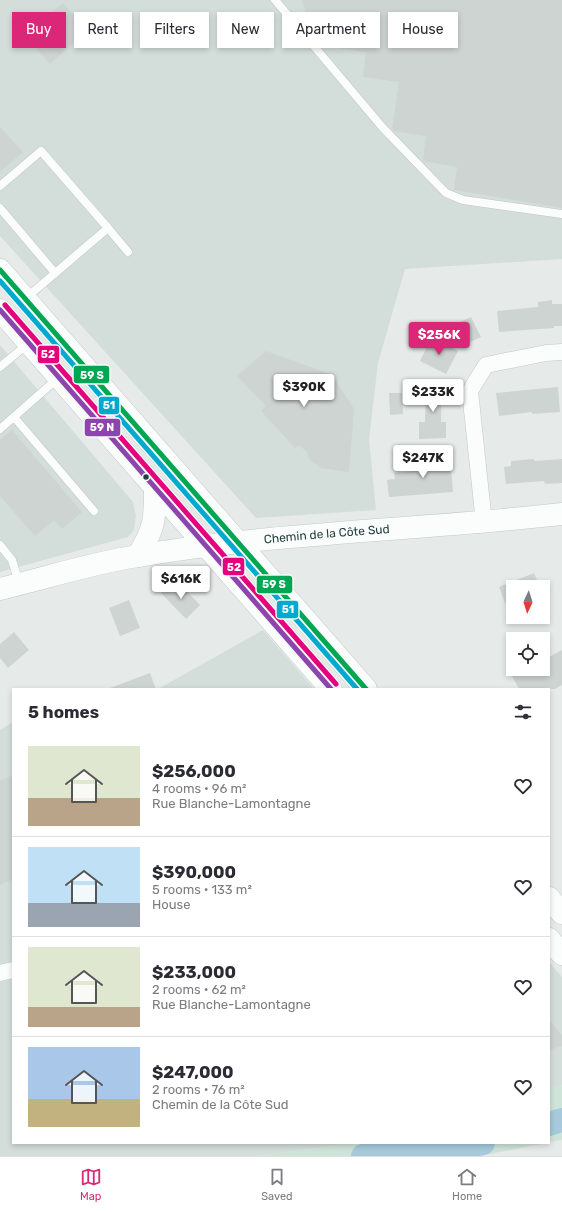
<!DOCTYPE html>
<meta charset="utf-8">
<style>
body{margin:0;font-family:Rubik,sans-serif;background:#f7f7f7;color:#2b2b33;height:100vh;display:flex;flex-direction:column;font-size:15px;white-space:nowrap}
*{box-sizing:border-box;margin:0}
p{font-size:13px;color:#7c7c81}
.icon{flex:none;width:22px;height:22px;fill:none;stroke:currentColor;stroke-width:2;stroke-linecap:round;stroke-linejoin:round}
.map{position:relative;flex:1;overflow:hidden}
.details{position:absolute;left:12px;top:688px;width:538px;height:456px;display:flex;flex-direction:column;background:#fff;border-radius:0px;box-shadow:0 2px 6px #0003}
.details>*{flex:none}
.top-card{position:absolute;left:12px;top:12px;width:538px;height:36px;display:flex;gap:8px}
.needle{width:26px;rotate:184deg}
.fabs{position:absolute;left:506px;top:580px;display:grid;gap:8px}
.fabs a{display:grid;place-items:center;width:44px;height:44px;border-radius:0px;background:#fff;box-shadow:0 2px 6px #0003;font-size:20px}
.price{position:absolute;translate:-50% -34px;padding:0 9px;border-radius:4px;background:#fff;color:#222;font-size:13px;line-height:26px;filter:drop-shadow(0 1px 2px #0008)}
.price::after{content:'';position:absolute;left:50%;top:24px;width:12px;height:9px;margin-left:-6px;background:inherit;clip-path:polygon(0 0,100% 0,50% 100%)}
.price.active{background:#db2777;color:#fff}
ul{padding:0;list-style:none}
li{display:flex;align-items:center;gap:12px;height:100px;padding:0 16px}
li+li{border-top:1px solid #e1e1e2}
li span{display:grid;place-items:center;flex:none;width:112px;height:80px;border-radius:0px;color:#555}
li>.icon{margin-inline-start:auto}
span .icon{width:48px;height:48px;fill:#fffc;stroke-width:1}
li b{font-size:17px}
h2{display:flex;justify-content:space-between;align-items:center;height:48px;padding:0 16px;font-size:17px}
.tag{padding:0 14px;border-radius:0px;background:#fff;box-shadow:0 2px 6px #0003;font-size:14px;line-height:36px}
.tag.active{background:#db2777;color:#fff}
.dock{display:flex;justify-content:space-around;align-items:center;height:56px;border-top:1px solid #e1e1e2;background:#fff;font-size:11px;color:#7c7c81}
.dock a{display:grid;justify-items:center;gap:2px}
.dock .active{color:#db2777}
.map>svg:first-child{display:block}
.built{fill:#d3ddda}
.green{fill:#cfe4d9}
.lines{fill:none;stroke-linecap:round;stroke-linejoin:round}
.river{stroke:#a6cadb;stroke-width:24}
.building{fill:#ced4d2}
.lane-casing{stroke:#c3c8c7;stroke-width:9}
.street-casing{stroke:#c3c8c7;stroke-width:17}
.secondary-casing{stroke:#c1c9c7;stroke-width:23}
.lane{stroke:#fbfcfc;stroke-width:8}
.street{stroke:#fbfcfc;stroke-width:16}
.secondary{stroke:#fbfcfc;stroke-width:22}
.bus-1-casing{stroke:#f4faf8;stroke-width:8}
.bus-2-casing{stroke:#f4faf8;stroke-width:8}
.bus-3-casing{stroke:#f4faf8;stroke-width:8}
.bus-4-casing{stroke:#f4faf8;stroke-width:8}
.bus-1{stroke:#00a651;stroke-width:5}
.bus-2{stroke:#00a9ce;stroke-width:5}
.bus-3{stroke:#8e44ad;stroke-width:5}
.bus-4{stroke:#e5007d;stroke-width:5}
.bus-dot{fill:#22403d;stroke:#f4faf8;stroke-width:1.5}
.labels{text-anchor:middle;stroke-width:3;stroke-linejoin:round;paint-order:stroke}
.street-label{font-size:12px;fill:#22403d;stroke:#f4faf8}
.line-badge{stroke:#f4faf8;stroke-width:1.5}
.badge-label{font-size:11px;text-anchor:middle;font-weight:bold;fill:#fff}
</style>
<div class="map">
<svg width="562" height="1156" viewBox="0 0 562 1156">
<rect width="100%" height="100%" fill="#e6ebea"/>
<path class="built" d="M0 0H562V259L405 269 378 363 369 439 376 510 256 518 0 236Z
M0 345 133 502 136 516 134 530 128 537 0 572Z
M263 630 314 689H158Z
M13 722V1143H345L332 1146 256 1156H0V730Z
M549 962 562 977V1085L549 1088Z"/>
<path class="green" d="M562 1085V1140L549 1142V1088Z
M345 1143H545L481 1156H256L332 1146Z"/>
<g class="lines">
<path class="river" d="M549 1124 562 1120
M363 1156 397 1149 474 1145 483 1143"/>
</g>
<path class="building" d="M302 0H562V208L454 190 457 167 423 161 426 136 393 131 392 129 399 82 363 77 366 52 330 47 334 22 307 18Z
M63 3 87 30 50 64 25 36Z
M0 127 23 152 0 172Z
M552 300V304H562V326H554V328L499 332 497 311 538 307V302Z
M471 317 481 337 461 346 451 326Z
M432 337 458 351 446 374 420 361Z
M266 351 332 375 354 409 349 472 321 468 309 459 307 452 299 445 295 448 261 411 266 406 237 376Z
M426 381H442L441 422H446V438L419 439V422H425Z
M558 387 560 412 532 414V412L499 416 496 393Z
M389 393H402L403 414 390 415Z
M12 430 82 512 62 529 54 520 35 536 0 496V440Z
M439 445 442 469 451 468 453 492 389 497 387 480 395 479 394 473 432 469 430 446Z
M534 459V461L562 459V483L545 484 544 481 506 484 504 467 511 466V461Z
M534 573 540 587H513L512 621 499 587Z
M173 582 177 587 180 584 200 605 186 619 161 593Z
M129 600 140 628 120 636 109 608Z
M14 632 29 650 8 668 0 658V644Z
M562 650V685L555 689H519L512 676 526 669H543V660Z
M150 673 156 689H110V688Z
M13 775V879L0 885V781Z
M549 1020 562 1035V1046L549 1050Z"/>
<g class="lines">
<defs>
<path id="lane" d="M275 0 383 128 446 193 463 200 562 214
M0 186 41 151 108 228 26 298
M0 208 55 273
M108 228 128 252
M0 367 29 343
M14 417 94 511
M0 429 58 378
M0 545 12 560 19 583"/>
<path id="street" d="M484 523 470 391 486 365 546 353 562 352
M0 973 13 970"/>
<g id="secondary">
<path d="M0 270 366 689"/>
<path d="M0 310 331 689"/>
<path d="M138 556C155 527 155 520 155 487"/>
<path id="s1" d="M0 589C46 578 91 563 138 556 278 532 421 530 562 514"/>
<path d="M549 898 562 913"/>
<path d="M549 939 562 954"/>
</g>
</defs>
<use href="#lane" class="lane-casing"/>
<use href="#street" class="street-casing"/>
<use href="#secondary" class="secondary-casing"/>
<use href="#lane" class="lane"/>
<use href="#street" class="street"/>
<use href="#secondary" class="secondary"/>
<defs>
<path id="bus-1" d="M0 270 366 689"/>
<path id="bus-2" d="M0 281 357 689"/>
<path id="bus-3" d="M0 310 331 689"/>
<path id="bus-4" d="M5 305 336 684"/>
</defs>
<use href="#bus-1" class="bus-1-casing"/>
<use href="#bus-2" class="bus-2-casing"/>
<use href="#bus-3" class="bus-3-casing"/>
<use href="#bus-4" class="bus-4-casing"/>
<use href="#bus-1" class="bus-1"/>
<use href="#bus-2" class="bus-2"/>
<use href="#bus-3" class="bus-3"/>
<use href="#bus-4" class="bus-4"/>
</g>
<circle class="bus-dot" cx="146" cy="477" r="3.5"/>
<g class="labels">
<g class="street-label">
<text dy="4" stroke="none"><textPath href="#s1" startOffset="332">Chemin de la Côte Sud</textPath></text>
</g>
</g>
<g class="line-badge">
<rect x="37" y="345" width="23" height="19" rx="4" fill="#e5007d"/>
<rect x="73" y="365" width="37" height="19" rx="4" fill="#00a651"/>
<rect x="98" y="396" width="22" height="19" rx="4" fill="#00a9ce"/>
<rect x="84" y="418" width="37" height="19" rx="4" fill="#8e44ad"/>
<rect x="222" y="557" width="23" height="19" rx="4" fill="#e5007d"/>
<rect x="256" y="575" width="37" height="19" rx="4" fill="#00a651"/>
<rect x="276" y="600" width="23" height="19" rx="4" fill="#00a9ce"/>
</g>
<g class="badge-label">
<text x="48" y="358">52</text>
<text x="92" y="379">59 S</text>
<text x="109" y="409">51</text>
<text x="102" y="431">59 N</text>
<text x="234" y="571">52</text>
<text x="274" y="588">59 S</text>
<text x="288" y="613">51</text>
</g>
</svg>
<div class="fabs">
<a><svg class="needle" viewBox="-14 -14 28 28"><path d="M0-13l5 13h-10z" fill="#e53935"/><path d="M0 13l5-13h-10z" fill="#7c7c81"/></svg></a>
<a><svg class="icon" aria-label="locate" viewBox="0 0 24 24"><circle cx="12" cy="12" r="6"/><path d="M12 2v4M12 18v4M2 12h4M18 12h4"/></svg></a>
</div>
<b class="price active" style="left:439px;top:356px">$256K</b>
<b class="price" style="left:304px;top:408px">$390K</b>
<b class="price" style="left:433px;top:413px">$233K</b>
<b class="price" style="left:423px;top:479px">$247K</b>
<b class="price" style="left:181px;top:600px">$616K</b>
<div class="top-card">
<a class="tag active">Buy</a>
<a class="tag">Rent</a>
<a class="tag">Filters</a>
<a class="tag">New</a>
<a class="tag">Apartment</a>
<a class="tag">House</a>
</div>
<section class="details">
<h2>5 homes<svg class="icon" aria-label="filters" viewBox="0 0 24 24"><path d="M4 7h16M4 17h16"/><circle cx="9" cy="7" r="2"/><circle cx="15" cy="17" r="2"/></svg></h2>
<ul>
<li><span style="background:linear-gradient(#dfe7d0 65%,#b9a48a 0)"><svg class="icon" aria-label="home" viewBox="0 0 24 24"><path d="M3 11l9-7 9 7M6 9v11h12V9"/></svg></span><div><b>$256,000</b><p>4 rooms · 96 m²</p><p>Rue Blanche-Lamontagne</p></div><svg class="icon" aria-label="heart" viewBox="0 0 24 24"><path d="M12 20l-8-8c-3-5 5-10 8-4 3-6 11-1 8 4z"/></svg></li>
<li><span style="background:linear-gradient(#bfe0f5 70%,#9aa5b1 0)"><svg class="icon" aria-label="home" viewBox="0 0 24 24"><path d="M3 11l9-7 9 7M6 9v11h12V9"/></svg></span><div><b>$390,000</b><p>5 rooms · 133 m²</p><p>House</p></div><svg class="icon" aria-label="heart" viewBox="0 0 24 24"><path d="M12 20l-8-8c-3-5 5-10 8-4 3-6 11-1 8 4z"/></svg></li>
<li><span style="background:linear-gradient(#dfe7d0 75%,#b9a48a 0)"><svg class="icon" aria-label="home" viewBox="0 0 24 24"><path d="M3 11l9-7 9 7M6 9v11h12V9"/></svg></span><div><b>$233,000</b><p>2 rooms · 62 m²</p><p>Rue Blanche-Lamontagne</p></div><svg class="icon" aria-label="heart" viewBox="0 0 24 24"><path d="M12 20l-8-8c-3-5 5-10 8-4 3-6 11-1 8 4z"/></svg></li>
<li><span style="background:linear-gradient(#a9c7e8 65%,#c2b280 0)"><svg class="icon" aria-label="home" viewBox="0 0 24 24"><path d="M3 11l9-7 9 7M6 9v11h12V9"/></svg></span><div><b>$247,000</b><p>2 rooms · 76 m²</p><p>Chemin de la Côte Sud</p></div><svg class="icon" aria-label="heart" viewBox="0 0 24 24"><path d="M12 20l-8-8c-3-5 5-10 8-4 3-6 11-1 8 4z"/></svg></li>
</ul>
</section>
</div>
<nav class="dock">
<a class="active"><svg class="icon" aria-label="map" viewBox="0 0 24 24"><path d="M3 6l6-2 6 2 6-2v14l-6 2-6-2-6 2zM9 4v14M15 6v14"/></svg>Map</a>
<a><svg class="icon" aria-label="saved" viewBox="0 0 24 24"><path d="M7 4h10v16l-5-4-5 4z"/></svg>Saved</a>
<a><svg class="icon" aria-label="home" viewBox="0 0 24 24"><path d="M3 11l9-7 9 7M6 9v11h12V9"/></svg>Home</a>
</nav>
